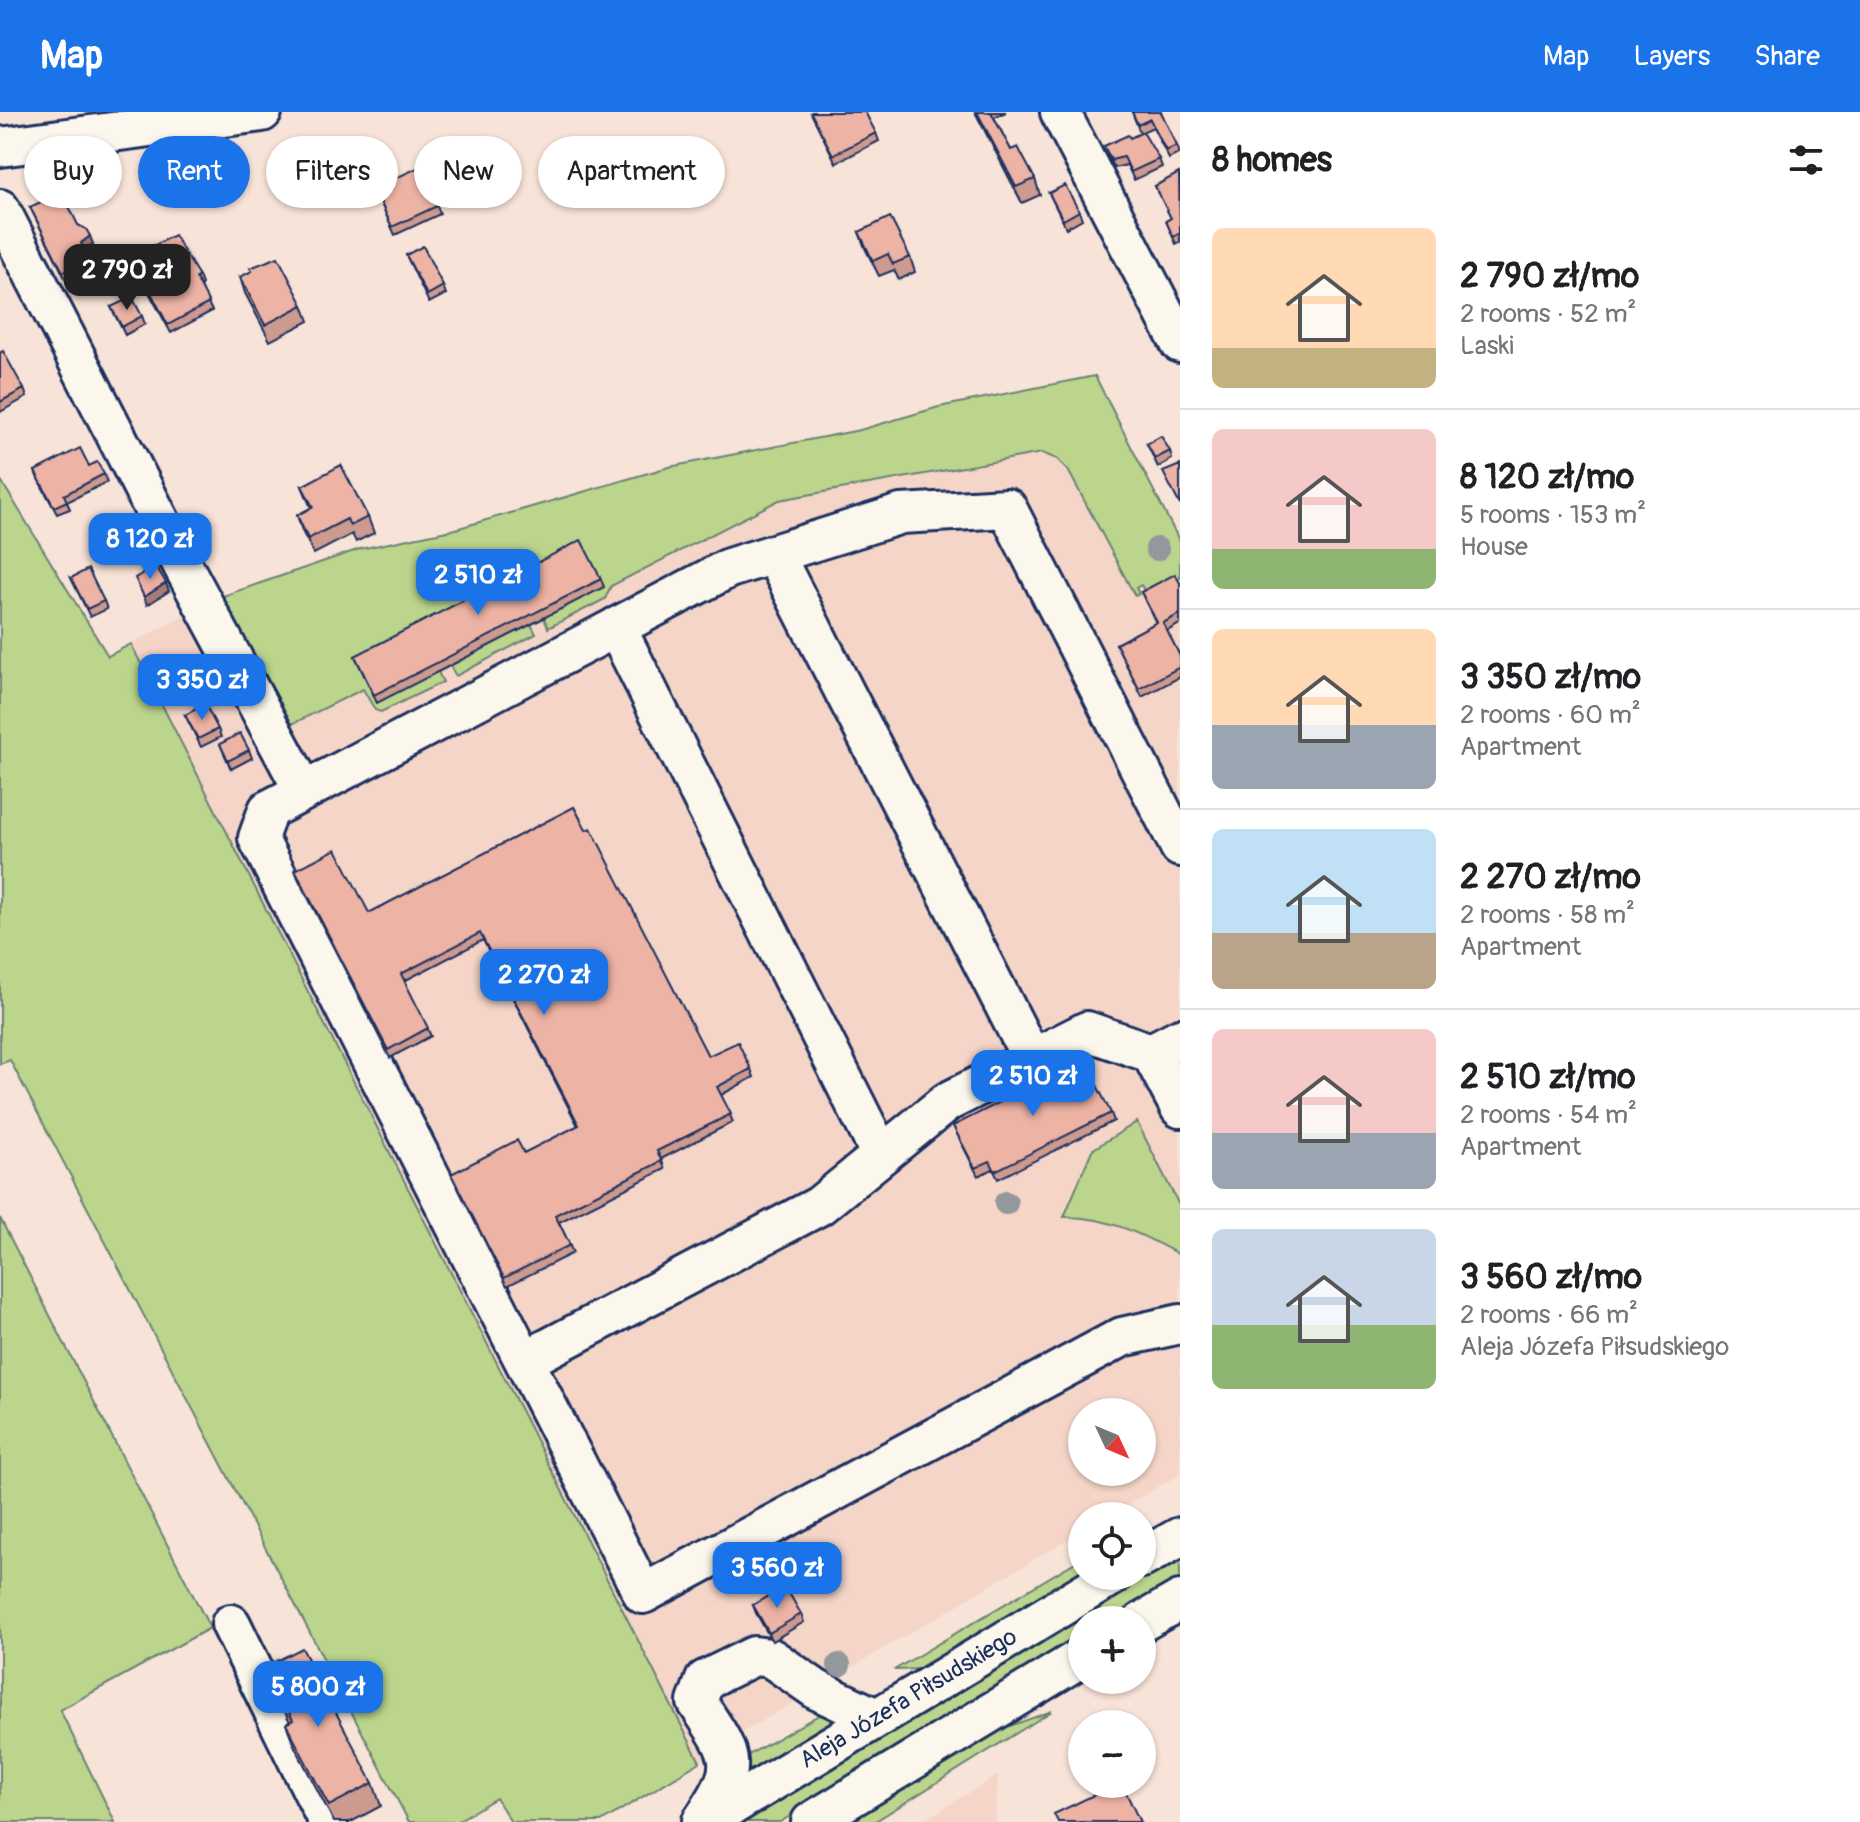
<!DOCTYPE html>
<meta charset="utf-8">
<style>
body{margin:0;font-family:Pangolin,sans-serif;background:#f6f6f6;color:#202124;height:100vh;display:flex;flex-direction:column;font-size:30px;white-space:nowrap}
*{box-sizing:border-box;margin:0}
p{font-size:26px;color:#757577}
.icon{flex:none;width:44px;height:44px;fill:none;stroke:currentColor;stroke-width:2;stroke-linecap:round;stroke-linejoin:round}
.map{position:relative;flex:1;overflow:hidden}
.details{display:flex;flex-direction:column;background:#fff;width:680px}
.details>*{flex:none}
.guide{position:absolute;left:24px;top:24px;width:760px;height:72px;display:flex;gap:16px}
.needle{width:52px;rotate:134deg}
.controls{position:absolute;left:1068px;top:1286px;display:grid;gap:16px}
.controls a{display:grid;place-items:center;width:88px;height:88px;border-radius:50%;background:#fff;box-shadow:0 2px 6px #0004;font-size:40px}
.price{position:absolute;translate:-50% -68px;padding:0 18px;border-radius:16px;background:#1a73e8;color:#fff;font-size:26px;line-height:52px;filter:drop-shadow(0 2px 4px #0008)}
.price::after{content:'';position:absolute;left:50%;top:48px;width:24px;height:18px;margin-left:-12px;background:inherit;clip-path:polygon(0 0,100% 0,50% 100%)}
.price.on{background:#222;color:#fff}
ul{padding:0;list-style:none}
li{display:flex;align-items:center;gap:24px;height:200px;padding:0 32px}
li+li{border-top:2px solid #e0e0e0}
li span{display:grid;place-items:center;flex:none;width:224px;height:160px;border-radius:12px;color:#555}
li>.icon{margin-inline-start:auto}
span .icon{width:96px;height:96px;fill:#fffc;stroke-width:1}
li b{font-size:34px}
h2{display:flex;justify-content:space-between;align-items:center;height:96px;padding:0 32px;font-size:34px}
.tag{padding:0 28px;border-radius:36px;background:#fff;box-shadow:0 2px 6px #0004;font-size:28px;line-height:72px}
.tag.on{background:#1a73e8;color:#fff}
header{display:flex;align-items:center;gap:48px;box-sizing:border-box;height:112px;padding:0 40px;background:#1a73e8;color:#fff}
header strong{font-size:38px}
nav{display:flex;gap:44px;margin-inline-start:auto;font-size:28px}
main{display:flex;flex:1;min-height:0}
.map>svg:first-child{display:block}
.built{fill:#f4d5c8;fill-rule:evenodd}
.green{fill:#bbd58c;stroke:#6b8275;stroke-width:2}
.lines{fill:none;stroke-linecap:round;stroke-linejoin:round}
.minor-casing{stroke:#1b2f5e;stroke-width:44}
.minor{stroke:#fbf7ec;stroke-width:38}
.tree{fill:#94979b}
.wall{fill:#cc9a8e;stroke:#1b2f5e;stroke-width:2}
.shaded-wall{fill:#a67d74;stroke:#1b2f5e;stroke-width:2}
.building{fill:#edb3a5;stroke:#1b2f5e;stroke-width:2}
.labels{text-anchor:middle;stroke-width:6;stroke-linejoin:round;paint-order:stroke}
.street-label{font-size:24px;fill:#1b2f5e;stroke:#fbf7ec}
</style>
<header>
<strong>Map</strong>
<nav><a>Map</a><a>Layers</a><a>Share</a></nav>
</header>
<main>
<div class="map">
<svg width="1180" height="1710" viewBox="0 0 1180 1710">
<rect width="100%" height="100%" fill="#f7e3d7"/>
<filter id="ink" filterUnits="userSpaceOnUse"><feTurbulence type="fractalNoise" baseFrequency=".0125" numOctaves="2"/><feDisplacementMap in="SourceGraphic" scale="16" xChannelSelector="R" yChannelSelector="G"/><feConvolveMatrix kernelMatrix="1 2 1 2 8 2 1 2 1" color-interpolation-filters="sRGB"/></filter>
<g filter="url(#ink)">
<path class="built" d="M1095 264 1180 430V1362L1108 1404H1082V1419L733 1626 700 1650 131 532 214 487 360 437 452 418 669 355 860 318 939 295ZM1082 1300H1142V1360H1082Z
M998 1663 995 1710H921Z"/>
<path class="green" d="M1095 264 1180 430V466L1147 483 1141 473 1136 476 1139 482 1135 484 1068 358 1057 347 1042 341 779 388 611 474 605 487 548 516 544 506 438 560 443 570 381 600 375 598 363 577 282 617 214 487 360 437 452 418 669 355 860 318 939 295Z
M0 367 108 544 131 532 700 1650 601 1710H511L496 1686 456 1710H409L10 948 0 952Z
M531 512 536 522 456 564 450 554Z
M1137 1010 1180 1095V1143C1143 1123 1107 1104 1064 1105L1092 1038Z
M0 1106 210 1516 60 1598 115 1710H0Z
M1180 1443V1470L1114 1508H1082V1527L780 1710H737L1041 1523Z
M1082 1446V1464L921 1557 894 1558Z
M833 1595 846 1604 739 1669 736 1650Z
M1052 1599 874 1710H844L990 1621Z"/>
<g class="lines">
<defs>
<path id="minor" d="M1060 0 1180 231
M0 35 262 0
M0 97 183 454 304 679
M774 442 1032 947
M616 515 881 1043
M1180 735 1007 396 901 402 729 456 268 698 258 726 643 1482 1122 1225 1180 1212
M1180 926 1151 941 1180 996
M526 1248 819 1094 947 990 1087 919 1151 941
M1142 1446 1180 1425
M1142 1510 1180 1488
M231 1512 328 1710
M702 1709C741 1652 734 1646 697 1590L705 1568 754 1544 771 1546 817 1578 874 1605
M705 1710 1112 1464
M811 1710 1082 1545"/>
</defs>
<use href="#minor" class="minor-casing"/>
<use href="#minor" class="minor"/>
</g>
<g class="tree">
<circle cx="1157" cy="437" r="12"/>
<circle cx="1006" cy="1091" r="12"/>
<circle cx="839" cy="1553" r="12"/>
</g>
<path class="wall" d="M975 0H1006L994 5 1011 38 1035 67 1040 83 1022 91Z
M1132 0H1161L1180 41 1169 47 1153 15 1140 21Z
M811 1 876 21 879 29 836 51Z
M1130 26 1159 47 1162 55 1134 68 1127 53 1114 56 1104 34Z
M1180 63V130L1176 132 1166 109 1171 106 1155 74Z
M374 76 441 80 444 88 436 91 440 102 395 123Z
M1049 81 1079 99 1082 107 1066 116Z
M30 95 78 113 93 132 84 139 91 155 66 168Z
M859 120 910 145 915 160 899 168 894 158 879 164 865 136Z
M406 143 443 174 446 182 429 191Z
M132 145 199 164 202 172 200 174 212 199 171 221 134 153Z
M240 165 303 193 309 209 270 229 245 181Z
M111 195 142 204 145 212 125 223Z
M0 241 24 277 27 285 0 300Z
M1147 332 1170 339 1172 347 1158 355Z
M89 354 104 362 107 370 67 390 70 397 57 402 38 367 35 359Z
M302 374 368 405 374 421 356 430 352 422 314 442 302 419 297 403 311 396Z
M71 466 104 489 107 497 90 505Z
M601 467 604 475 377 591 355 544Z
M1180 471V512L1167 519 1180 544V565L1142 585 1116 532 1156 511 1141 480Z
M185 603 218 617 221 625 201 635Z
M220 632 249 638 252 646 231 657Z
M574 695 708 944 751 957 754 965 721 983 733 1010 661 1047 665 1057 559 1110 573 1141 507 1174 451 1062 524 1041 578 1014 483 828 404 869 431 924 390 946 298 766 295 758 369 801Z
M1111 1001 1114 1009 998 1067 993 1057 978 1064 953 1014Z
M753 1493 801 1502 804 1510 772 1529 756 1501Z
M265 1555 373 1671 381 1694 351 1710H334L295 1635 286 1612 290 1610 274 1578Z"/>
<path class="shaded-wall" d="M90 124 93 132 83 139 81 131Z
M166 471 169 479 147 493 144 485Z"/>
<path class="building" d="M812 0H865L876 21 833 43 811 1Z
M977 0H991L1011 38 1018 35 1035 67 1016 75Z
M1132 0H1161L1177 34 1166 39 1150 7 1138 13Z
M1143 20 1159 47 1131 60 1124 45 1111 48 1104 34 1128 23 1130 26Z
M428 51 441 80 433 84 437 94 392 115 374 76Z
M1179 61 1180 122V121L1173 125 1166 109 1171 106 1155 74Z
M1065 73 1079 99 1063 108 1049 81Z
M62 80 78 113 86 117 90 124 81 131 88 147 63 160 30 95Z
M890 105 910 145 893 152 888 142 873 149 859 120Z
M174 123 199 164 196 166 209 191 168 213 132 145Z
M423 134 443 174 427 183 406 143Z
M278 145 303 193 265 213 240 165 252 159 250 156Z
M132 185 142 204 122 215 111 195Z
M3 239 24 277 0 290V241Z
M1161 324 1170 339 1155 347 1147 332Z
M80 336 89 354 97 350 104 362 64 383 67 389 54 395 35 359Z
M341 353 368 405 350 414 347 407 308 427 297 403 313 395 302 374Z
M1180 353V393L1163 360Z
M581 428 601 467 374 583 355 544Z
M156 454 166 471 144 485 135 466Z
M88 457 104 489 87 497 71 466Z
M1175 462 1180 471V502L1163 511 1180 544V555L1139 577 1116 532 1157 510 1141 480Z
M205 592 218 617 198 627 185 603Z
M240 621 249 638 228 649 220 632Z
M574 695 586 718 591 716 708 944 738 930 751 957 717 975 731 1002 657 1039 662 1049 555 1103 570 1133 504 1166 451 1062 517 1028 524 1041 579 1013 480 821 401 862 428 916 388 938 295 758 336 737 369 801Z
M1084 948 1111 1001 995 1059 990 1049 975 1056 953 1014Z
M785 1474 801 1502 769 1521 753 1493Z
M302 1536 373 1671 329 1694 286 1612 293 1608 265 1555Z
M1117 1672H1122L1140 1710H1058L1054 1702Z"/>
</g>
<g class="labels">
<g class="street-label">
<text transform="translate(908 1586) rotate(-31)" y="8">Aleja Józefa Piłsudskiego</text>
</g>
</g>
</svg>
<div class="controls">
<a><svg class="needle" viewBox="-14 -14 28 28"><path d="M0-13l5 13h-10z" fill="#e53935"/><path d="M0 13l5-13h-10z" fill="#757577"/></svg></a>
<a><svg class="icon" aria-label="locate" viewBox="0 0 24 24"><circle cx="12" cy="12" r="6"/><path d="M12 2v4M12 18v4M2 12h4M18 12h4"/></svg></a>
<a>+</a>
<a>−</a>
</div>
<b class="price on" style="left:127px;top:200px">2 790 zł</b>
<b class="price" style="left:150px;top:469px">8 120 zł</b>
<b class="price" style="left:478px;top:505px">2 510 zł</b>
<b class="price" style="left:202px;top:610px">3 350 zł</b>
<b class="price" style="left:544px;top:905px">2 270 zł</b>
<b class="price" style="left:1033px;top:1006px">2 510 zł</b>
<b class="price" style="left:777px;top:1498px">3 560 zł</b>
<b class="price" style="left:318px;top:1617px">5 800 zł</b>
<div class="guide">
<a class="tag">Buy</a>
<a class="tag on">Rent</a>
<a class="tag">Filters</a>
<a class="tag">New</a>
<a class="tag">Apartment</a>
</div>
</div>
<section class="details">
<h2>8 homes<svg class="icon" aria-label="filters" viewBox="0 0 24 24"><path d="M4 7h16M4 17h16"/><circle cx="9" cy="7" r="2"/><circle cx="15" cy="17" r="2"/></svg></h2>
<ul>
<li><span style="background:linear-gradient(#ffd9b3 75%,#c2b280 0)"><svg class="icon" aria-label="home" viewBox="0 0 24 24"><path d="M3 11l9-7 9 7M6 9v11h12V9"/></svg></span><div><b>2 790 zł/mo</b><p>2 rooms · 52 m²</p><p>Laski</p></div></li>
<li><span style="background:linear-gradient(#f6c9c9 75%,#8fb573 0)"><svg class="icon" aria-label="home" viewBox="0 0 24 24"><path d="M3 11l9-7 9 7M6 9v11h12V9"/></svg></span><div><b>8 120 zł/mo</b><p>5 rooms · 153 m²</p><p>House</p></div></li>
<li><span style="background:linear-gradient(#ffd9b3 60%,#9aa5b1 0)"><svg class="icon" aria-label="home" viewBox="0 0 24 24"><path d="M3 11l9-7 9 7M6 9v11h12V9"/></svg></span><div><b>3 350 zł/mo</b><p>2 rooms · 60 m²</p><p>Apartment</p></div></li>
<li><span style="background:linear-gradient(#bfe0f5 65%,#b9a48a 0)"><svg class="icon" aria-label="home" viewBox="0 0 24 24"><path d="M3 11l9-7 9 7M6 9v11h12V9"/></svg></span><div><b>2 270 zł/mo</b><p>2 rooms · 58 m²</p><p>Apartment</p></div></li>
<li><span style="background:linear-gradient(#f6c9c9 65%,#9aa5b1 0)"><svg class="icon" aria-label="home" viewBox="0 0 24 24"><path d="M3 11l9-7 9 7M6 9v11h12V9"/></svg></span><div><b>2 510 zł/mo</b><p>2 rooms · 54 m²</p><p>Apartment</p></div></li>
<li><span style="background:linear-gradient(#c9d6e8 60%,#8fb573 0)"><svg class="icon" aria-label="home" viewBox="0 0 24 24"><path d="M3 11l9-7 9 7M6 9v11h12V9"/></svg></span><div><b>3 560 zł/mo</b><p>2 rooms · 66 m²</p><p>Aleja Józefa Piłsudskiego</p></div></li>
</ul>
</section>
</main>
